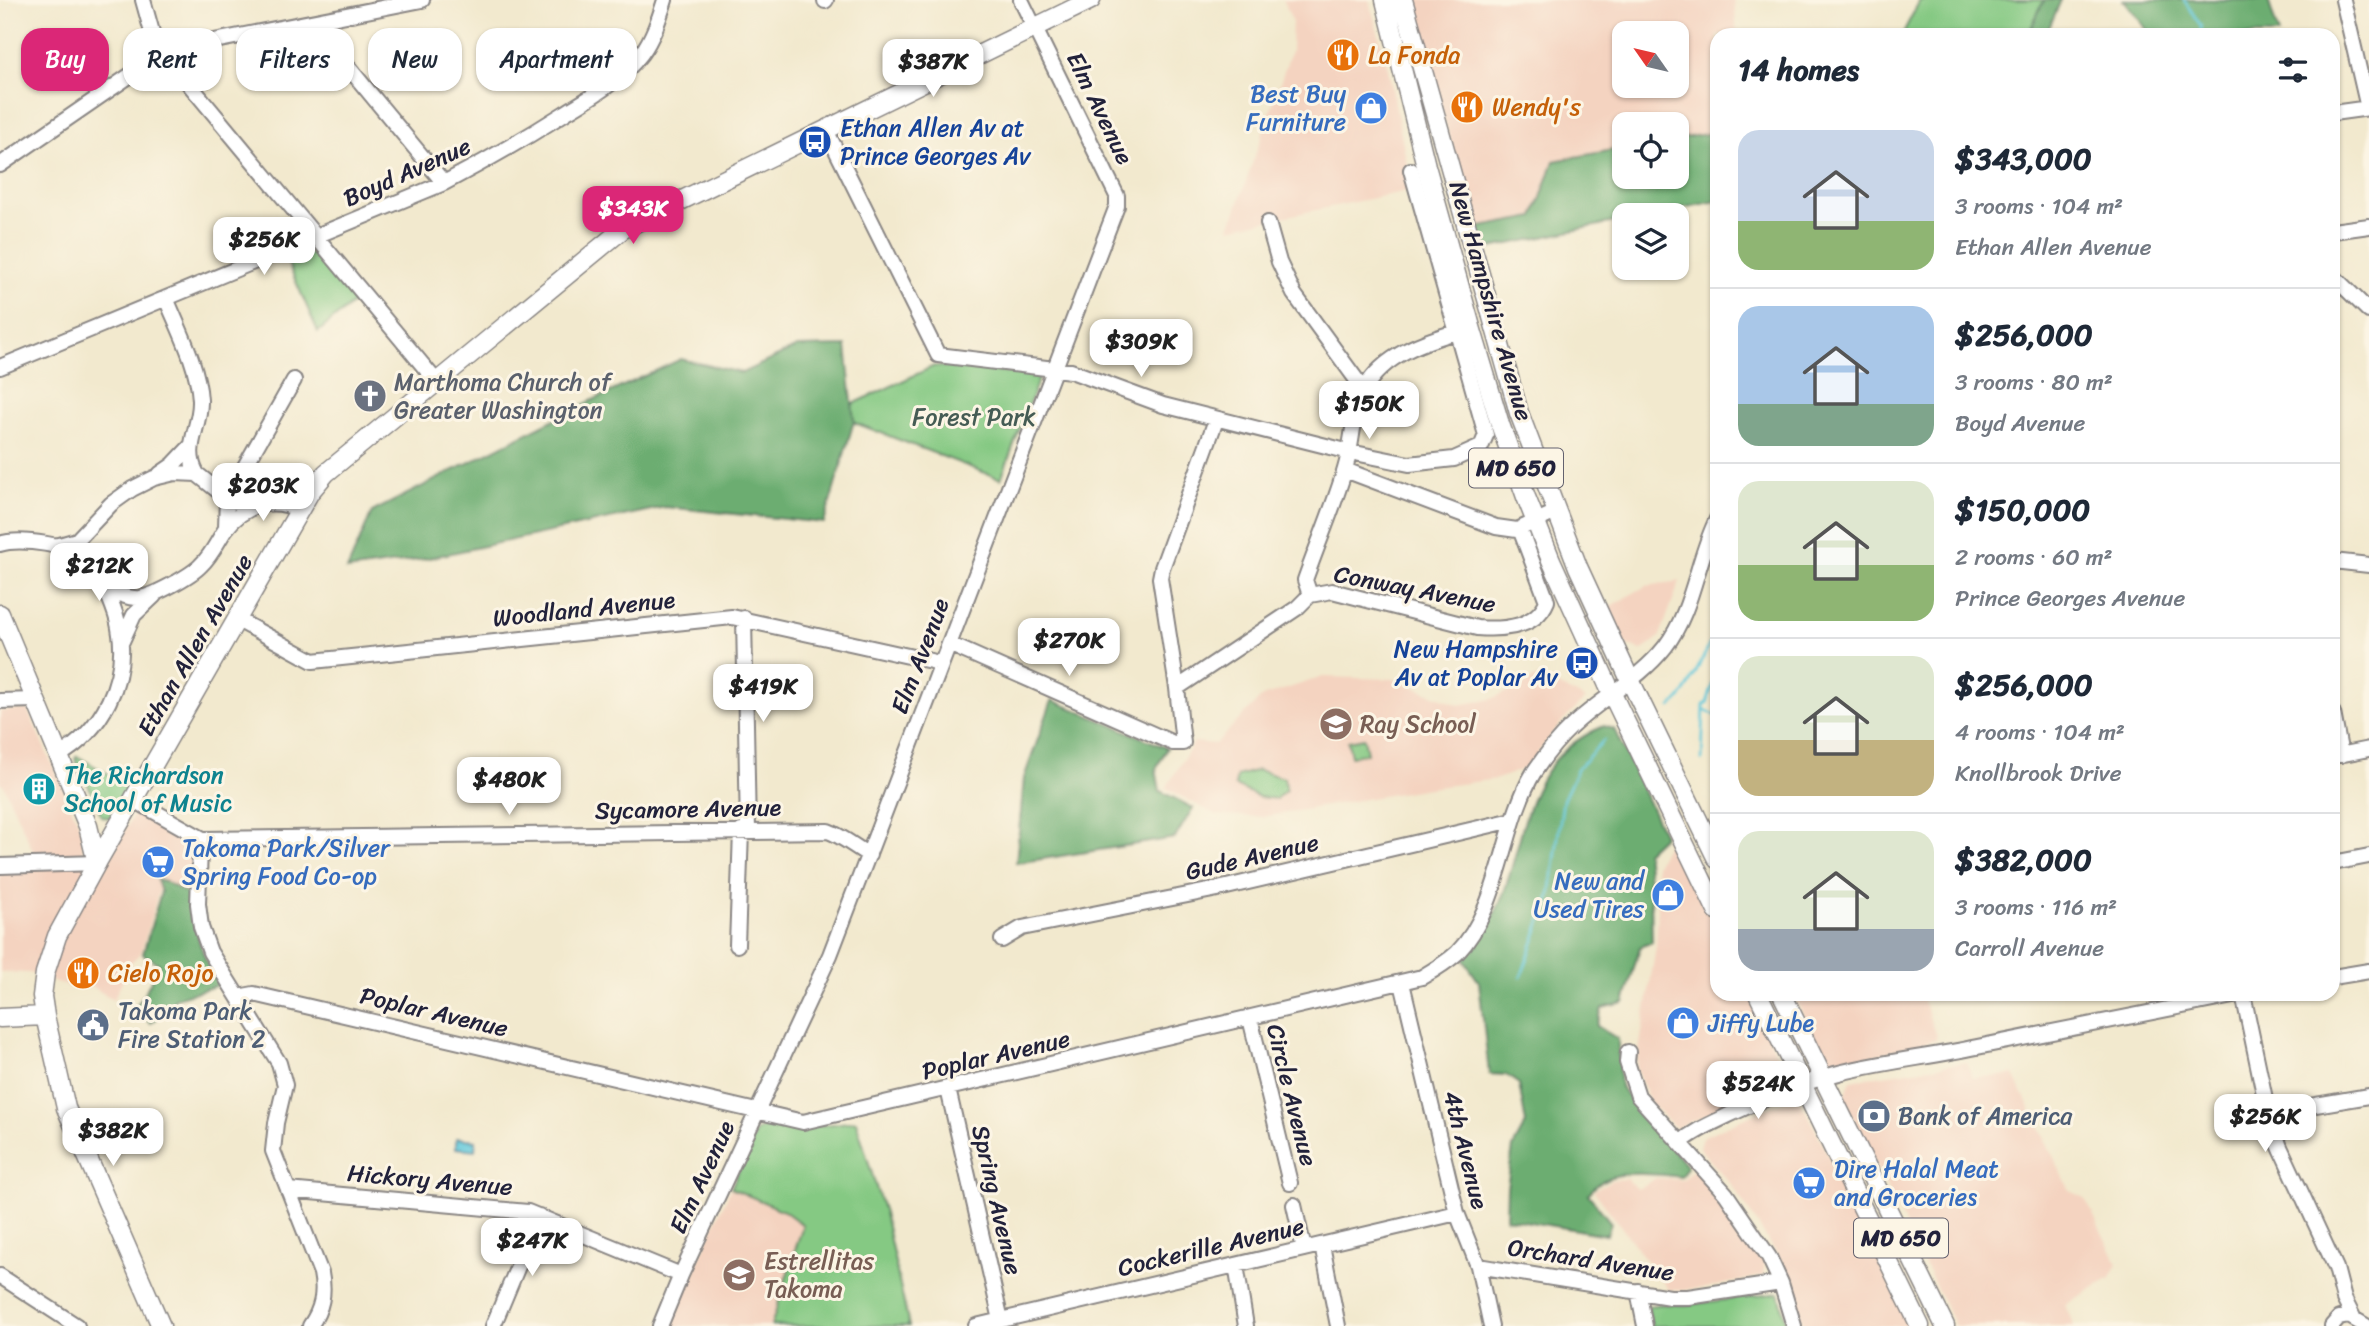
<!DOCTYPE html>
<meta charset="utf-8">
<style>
body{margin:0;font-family:Sriracha,sans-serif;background:#f6f6f7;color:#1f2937;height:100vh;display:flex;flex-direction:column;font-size:26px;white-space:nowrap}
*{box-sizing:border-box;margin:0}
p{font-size:23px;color:#747a83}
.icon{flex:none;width:38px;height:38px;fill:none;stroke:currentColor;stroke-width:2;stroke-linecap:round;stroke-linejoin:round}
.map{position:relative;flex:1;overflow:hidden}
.drawer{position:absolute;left:1710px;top:28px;width:630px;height:973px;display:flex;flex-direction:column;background:#fff;border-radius:21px;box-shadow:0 2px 5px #0004}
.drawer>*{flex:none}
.hud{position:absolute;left:21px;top:28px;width:665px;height:63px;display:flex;gap:14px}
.needle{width:46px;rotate:304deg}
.tools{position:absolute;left:1612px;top:21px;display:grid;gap:14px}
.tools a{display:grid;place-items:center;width:77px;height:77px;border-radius:14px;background:#fff;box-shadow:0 2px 5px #0004;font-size:35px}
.price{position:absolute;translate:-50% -60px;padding:0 16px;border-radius:14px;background:#fff;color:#222;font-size:23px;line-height:46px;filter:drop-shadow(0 2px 4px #0008)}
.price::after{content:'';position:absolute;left:50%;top:42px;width:21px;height:16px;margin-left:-10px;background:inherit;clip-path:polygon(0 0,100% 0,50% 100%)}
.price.active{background:#db2777;color:#fff}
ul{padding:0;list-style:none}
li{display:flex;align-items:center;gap:21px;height:175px;padding:0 28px}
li+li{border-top:2px solid #e0e1e3}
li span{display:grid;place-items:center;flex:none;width:196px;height:140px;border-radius:21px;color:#555}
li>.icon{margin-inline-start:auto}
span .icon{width:84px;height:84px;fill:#fffc;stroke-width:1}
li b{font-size:30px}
h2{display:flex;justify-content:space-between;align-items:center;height:84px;padding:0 28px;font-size:30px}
.chip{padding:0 24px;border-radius:21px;background:#fff;box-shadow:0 2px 5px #0004;font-size:24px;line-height:63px}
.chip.active{background:#db2777;color:#fff}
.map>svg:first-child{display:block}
.built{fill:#f4d3c0;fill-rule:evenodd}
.green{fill:#85c983;stroke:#54765f;stroke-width:2}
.forest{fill:#6cad71;stroke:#476856;stroke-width:2}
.water{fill:#5fc8db;stroke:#40758b;stroke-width:2}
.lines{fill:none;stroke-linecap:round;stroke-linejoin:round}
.stream{stroke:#5fc8db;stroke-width:2.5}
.minor-casing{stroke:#8a8684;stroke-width:18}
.major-casing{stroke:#8a8684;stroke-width:21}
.minor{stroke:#fff;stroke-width:14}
.major{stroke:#fff;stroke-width:18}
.labels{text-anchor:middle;stroke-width:6;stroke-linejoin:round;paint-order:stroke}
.shield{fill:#fcf5e5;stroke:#63616e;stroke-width:2}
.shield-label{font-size:23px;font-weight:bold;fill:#22223b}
.food-label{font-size:24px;fill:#c56008;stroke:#fcf5e5;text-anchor:start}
.shop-label{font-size:24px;fill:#366cbe;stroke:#fcf5e5;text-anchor:start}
.street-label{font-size:24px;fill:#22223b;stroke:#fcf5e5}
.transit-label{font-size:24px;fill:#164399;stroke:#fcf5e5;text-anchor:start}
.worship-label{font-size:24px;fill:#5b616d;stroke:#fcf5e5;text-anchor:start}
.park-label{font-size:24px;fill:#455c54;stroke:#fcf5e5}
.education-label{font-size:24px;fill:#785e54;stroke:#fcf5e5;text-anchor:start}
.culture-label{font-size:24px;fill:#0d838f;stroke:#fcf5e5;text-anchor:start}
.service-label{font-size:24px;fill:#4e5e75;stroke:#fcf5e5;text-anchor:start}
</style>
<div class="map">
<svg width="2369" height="1326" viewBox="0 0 2369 1326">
<rect width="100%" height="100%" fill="#fcf5e5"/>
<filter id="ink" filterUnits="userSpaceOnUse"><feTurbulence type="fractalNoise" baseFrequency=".0143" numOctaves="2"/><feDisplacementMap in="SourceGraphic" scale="14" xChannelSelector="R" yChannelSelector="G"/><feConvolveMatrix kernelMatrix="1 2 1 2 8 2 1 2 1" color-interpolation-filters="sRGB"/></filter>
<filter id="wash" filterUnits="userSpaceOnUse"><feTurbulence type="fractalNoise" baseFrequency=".00686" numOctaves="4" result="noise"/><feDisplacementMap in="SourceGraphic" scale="28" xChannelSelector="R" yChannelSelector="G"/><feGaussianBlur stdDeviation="1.57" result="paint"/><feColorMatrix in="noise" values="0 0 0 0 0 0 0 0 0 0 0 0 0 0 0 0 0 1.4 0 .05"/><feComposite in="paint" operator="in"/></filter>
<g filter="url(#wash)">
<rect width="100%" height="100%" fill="#f2e9ce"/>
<path class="built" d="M1283 0H1369L1388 68 1412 190 1230 228 1291 51 1292 20Z
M1411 0H1734L1737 35H1717V132L1677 139 1676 124H1624V148L1554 161 1534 217 1475 228ZM1624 33H1676V86H1624Z
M1680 581 1659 638 1641 651 1623 643 1604 610 1646 586Z
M1322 677 1394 679 1459 705 1492 699 1538 677 1586 699 1559 725 1526 768 1497 779 1422 789 1262 817 1216 815 1166 788 1194 742 1215 744 1262 697Z
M27 709 81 829 83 853 106 865 134 814 140 812 193 843 190 895 165 883 159 889 141 953 132 961 113 1000 92 986 73 988 30 973 0 972V871L31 869 33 851 3 784H0V711Z
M1673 838 1717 926V994H1749L1785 1073 1779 1083 1676 1128 1650 1103 1636 1069 1656 947 1658 911 1656 865 1668 842Z
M1793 994H1921L1937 1039 1885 1053 1834 1063 1823 1056Z
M1967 1062 1972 1078 2014 1075 2070 1191 2085 1198 2117 1263 2110 1278 2065 1305 2074 1326H1955L1844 1098 1851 1080Z
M1798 1099 1809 1116 1911 1326H1803L1797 1302 1781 1260 1731 1184 1699 1148 1702 1137 1775 1105Z
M1694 1169 1734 1215 1765 1261 1763 1276 1706 1288 1669 1290 1594 1191 1611 1180 1626 1179 1638 1189 1656 1178 1683 1180Z
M731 1188 784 1211 803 1225 771 1326H669Z"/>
<path class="green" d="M1920 0H2044L2028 35H1902Z
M306 253C319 254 321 269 332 272L354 302 318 332 287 261Z
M934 366 1040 375 1001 479 850 421 851 405Z
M1364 738 1367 753 1351 756 1348 741Z
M77 756 129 786 109 818 101 816C95 795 84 779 75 759Z
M1258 770 1284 778 1286 790 1276 799 1259 797 1235 786 1237 776Z
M856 1121 884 1213 909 1326H771L803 1225 784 1211 731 1188 756 1131 767 1126 793 1129Z
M1779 1293 1787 1326H1651L1648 1306 1661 1304 1685 1305Z"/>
<path class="forest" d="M2044 0H2061L2046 35H2028Z
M2122 0H2268L2279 35H2148V31L2125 1Z
M1717 132V201L1648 215H1624V220L1481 250 1475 228 1534 217 1554 161 1624 148V177H1676L1677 139Z
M846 346 854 421 824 523 665 507 424 559 347 570 372 512 578 407 681 359 742 373 797 347Z
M1052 700 1167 748 1156 769 1160 791 1193 808 1175 838 1016 863 1024 778Z
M1604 726 1614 729 1664 835 1646 852 1651 898 1652 942 1640 947 1624 1003 1602 1008 1597 1026 1618 1039 1620 1087 1687 1167 1681 1177C1662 1174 1623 1171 1606 1179 1599 1182 1593 1189 1588 1194L1611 1223 1607 1235 1506 1218 1507 1188 1513 1147 1526 1123 1519 1084 1506 1075 1489 1074 1479 982 1464 960C1478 940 1494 919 1503 895 1528 826 1524 760 1604 726Z
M157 880 164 881 191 896C193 929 202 957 219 985L176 998 163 1014 151 1023 133 1011 145 993 159 964 143 954 161 892Z"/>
<path class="water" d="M456 1138 476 1140 475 1150 456 1148Z"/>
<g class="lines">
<path class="stream" d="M2184 0 2201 26V35
M1671 707C1691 693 1703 653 1717 631
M1704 709 1717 716
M1702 760 1704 705 1707 703 1717 670
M1521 977 1550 896 1563 800 1578 768 1604 740"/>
</g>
</g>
<g filter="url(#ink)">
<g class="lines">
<defs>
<path id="minor" d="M143 0 155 43 436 381
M2343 0 2368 108
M825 1 826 0
M311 22 444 183
M2333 113 2369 108
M826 130 938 355 1071 371 1163 405 1350 452 1409 464 1454 459 1481 447 1486 435 1411 170
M0 165 151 61 179 48 422 0
M1268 223 1279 262 1294 294 1364 390
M2333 231 2369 226
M2333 276 2369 311
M166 298C179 330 198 365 200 400 201 427 182 448 197 474
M0 367 444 183C486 161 526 138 565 113 593 96 621 80 641 54 653 38 659 19 665 0
M1345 470 1496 527 1517 530 1556 512
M160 474 173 465 190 447
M226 528 227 498 294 380
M0 544C19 537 73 545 87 560 94 567 97 579 105 586 113 593 130 599 140 598 154 596 192 575 201 565 212 555 217 542 225 530 244 504 272 497 300 510
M56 546 77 540 111 504 132 489 154 478 175 473 197 474 227 498 250 508
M2333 561 2369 565
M1310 595 1305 580C1318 543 1334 506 1345 469 1353 444 1352 412 1364 390 1383 354 1427 340 1463 330
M744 618 748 831
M238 620 313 661 732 617 940 663
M122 641 134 615 154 596
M949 644 1173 743H1183L1177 688 1160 578 1162 568 1216 420
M1177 688 1297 608 1310 595 1332 591 1477 628C1502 630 1536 628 1547 601L1520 529
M0 701 35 700
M2333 713 2341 755
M58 756C102 731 129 679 119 628 117 614 110 600 105 587
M2334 756 2369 749
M134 800 203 839 828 831C842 836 855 847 869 855
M203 839 200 849 198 904 201 927 210 952 279 1063 285 1085 276 1123 273 1151 321 1273C325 1293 322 1309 310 1326
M2333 863 2369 856
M0 866 97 863
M1002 940 1022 928 1218 889 1513 820
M737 945 741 831
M2333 977 2369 971
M1402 983 1457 1213 1478 1266 1491 1326
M238 997 254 994 803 1122 1422 977C1434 970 1446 963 1457 953 1501 908 1502 825 1534 772 1544 757 1558 739 1571 727 1601 698 1639 680 1665 647 1694 609 1696 561 1717 519
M1250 1018 1290 1183
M1628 1052 1627 1062 1638 1096 1726 1194 1769 1257 1781 1283 1794 1326
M948 1089 1001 1320
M2268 1113 2369 1096
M1680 1143C1695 1130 1713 1123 1731 1114 1764 1098 1799 1084 1835 1074 1881 1062 1930 1057 1977 1047 2065 1029 2154 1012 2243 994L2268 1113 2280 1147 2336 1268 2344 1299 2353 1317
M288 1190 528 1212 681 1275
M1294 1205 1304 1249
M1322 1245 1338 1326
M1236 1265 1246 1326
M1478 1266 1670 1297H1688L1781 1283
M0 1276 77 1326
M1638 1291 1645 1326
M493 1326 539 1216
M660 1326 681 1275 830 955 1117 206V196L1021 0
M976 1326 1457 1213
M2332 1326 2339 1318 2349 1316 2366 1326"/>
<path id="major" d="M1385 0 1426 166 1471 327 1500 424 1526 497 1551 560 1612 694 1717 911
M1403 0 1519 413 1578 567 1631 682 1717 859
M0 614 88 826 97 863
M1758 994 1920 1326
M1782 994 1945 1326
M0 1018 45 1016
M161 1326 66 1108 45 1016 42 996 45 973 57 936 99 859 310 492 326 473 623 229 1091 0"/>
</defs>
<use href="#minor" class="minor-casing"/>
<use href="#major" class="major-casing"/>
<use href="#minor" class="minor"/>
<use href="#major" class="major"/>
</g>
</g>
<defs>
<symbol id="restaurant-disc" viewBox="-11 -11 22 22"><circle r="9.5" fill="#e8710a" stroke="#fcf5e5"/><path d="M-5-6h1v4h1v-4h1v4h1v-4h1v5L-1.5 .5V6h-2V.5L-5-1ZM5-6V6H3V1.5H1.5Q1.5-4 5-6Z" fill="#fff"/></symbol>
<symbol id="shop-disc" viewBox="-11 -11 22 22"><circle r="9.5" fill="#3f7fe0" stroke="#fcf5e5"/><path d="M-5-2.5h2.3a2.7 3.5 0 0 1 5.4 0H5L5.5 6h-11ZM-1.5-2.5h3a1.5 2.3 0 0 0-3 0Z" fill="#fff"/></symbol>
<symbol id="bus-disc" viewBox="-11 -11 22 22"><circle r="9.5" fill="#1a4fb4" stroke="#fcf5e5"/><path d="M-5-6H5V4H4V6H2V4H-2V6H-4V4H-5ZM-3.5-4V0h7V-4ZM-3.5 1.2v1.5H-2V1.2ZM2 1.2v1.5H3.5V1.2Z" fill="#fff"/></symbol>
<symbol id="church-disc" viewBox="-11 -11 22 22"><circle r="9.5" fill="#6b7280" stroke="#fcf5e5"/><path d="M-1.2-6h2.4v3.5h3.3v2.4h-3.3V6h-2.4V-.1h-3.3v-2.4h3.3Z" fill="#fff"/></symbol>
<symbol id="school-disc" viewBox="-11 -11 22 22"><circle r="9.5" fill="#8d6e63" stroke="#fcf5e5"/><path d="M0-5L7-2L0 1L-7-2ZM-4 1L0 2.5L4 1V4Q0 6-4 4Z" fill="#fff"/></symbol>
<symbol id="building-disc" viewBox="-11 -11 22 22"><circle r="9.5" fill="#0f9aa8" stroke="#fcf5e5"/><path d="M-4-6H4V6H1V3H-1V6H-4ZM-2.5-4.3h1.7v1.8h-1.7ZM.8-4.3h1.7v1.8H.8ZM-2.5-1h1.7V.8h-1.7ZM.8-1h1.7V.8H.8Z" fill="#fff"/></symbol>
<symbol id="supermarket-disc" viewBox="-11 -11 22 22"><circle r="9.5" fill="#3f7fe0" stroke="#fcf5e5"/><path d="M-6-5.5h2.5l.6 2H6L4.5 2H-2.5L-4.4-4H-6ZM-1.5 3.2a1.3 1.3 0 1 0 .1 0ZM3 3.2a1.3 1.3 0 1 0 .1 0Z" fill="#fff"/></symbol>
<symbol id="civic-disc" viewBox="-11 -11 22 22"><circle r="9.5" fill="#5c6f8a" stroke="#fcf5e5"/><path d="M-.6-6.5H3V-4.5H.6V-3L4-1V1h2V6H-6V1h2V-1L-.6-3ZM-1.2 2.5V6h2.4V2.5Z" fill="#fff"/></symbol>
<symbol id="bank-disc" viewBox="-11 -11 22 22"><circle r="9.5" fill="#5c6f8a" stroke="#fcf5e5"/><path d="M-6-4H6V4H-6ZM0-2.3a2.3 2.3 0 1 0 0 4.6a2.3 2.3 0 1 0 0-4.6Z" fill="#fff"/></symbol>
</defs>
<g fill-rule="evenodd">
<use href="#restaurant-disc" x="1324" y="36" width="38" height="38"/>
<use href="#restaurant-disc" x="1448" y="88" width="38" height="38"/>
<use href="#shop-disc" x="1352" y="89" width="38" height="38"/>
<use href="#bus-disc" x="796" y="123" width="38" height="38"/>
<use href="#church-disc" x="351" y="377" width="38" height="38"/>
<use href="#bus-disc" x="1563" y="644" width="38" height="38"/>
<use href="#school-disc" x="1317" y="705" width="38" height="38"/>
<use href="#building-disc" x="20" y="770" width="38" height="38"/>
<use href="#supermarket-disc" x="139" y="843" width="38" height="38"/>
<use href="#shop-disc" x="1649" y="876" width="38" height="38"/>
<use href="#restaurant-disc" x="64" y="954" width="38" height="38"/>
<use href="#shop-disc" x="1664" y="1004" width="38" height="38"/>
<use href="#civic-disc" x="74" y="1006" width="38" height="38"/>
<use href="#bank-disc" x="1855" y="1097" width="38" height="38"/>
<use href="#supermarket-disc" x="1790" y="1164" width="38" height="38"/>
<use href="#school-disc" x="720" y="1256" width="38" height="38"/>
</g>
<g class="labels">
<g class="shield">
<rect x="1469" y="448.5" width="94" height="39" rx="5"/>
<rect x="1854" y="1218.5" width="94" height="39" rx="5"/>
</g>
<g class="shield-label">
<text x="1516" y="476">MD 650</text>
<text x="1901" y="1246">MD 650</text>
</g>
<g class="food-label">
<text x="1368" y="63">La Fonda</text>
<text x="1492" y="115">Wendy's</text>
<text x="108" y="981">Cielo Rojo</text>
</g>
<g class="shop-label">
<text x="1346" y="102" text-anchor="end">Best Buy<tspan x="1346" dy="28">Furniture</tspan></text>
<text x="182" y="856">Takoma Park/Silver<tspan x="182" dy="28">Spring Food Co-op</tspan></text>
<text x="1644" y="889" text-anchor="end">New and<tspan x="1644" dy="28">Used Tires</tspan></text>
<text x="1708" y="1031">Jiffy Lube</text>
<text x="1834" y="1177">Dire Halal Meat<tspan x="1834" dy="28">and Groceries</tspan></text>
</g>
<g class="street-label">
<text transform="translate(1100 108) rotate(64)" y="8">Elm Avenue</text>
<text transform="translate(407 172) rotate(-24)" y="8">Boyd Avenue</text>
<text transform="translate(1491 301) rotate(74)" y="8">New Hampshire Avenue</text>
<text transform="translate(1415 589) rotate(11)" y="8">Conway Avenue</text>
<text transform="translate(584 609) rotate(-6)" y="8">Woodland Avenue</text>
<text transform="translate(195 645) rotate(-60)" y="8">Ethan Allen Avenue</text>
<text transform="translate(920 656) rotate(-69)" y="8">Elm Avenue</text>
<text transform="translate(688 809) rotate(-1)" y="8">Sycamore Avenue</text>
<text transform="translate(1252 857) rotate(-13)" y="8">Gude Avenue</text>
<text transform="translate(434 1012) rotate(13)" y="8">Poplar Avenue</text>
<text transform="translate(996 1055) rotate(-13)" y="8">Poplar Avenue</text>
<text transform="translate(1292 1095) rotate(76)" y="8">Circle Avenue</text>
<text transform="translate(1466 1150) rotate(76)" y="8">4th Avenue</text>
<text transform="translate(702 1177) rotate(-65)" y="8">Elm Avenue</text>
<text transform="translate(430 1180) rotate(5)" y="8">Hickory Avenue</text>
<text transform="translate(997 1200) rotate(77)" y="8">Spring Avenue</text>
<text transform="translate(1211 1247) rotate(-13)" y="8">Cockerille Avenue</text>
<text transform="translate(1591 1260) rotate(9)" y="8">Orchard Avenue</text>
</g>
<g class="transit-label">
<text x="840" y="136">Ethan Allen Av at<tspan x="840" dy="28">Prince Georges Av</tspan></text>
<text x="1558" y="657" text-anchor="end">New Hampshire<tspan x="1558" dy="28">Av at Poplar Av</tspan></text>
</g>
<g class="worship-label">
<text x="394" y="390">Marthoma Church of<tspan x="394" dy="28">Greater Washington</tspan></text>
</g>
<g class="park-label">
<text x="974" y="425">Forest Park</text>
</g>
<g class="education-label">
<text x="1360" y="732">Ray School</text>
<text x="764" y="1269">Estrellitas<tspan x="764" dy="28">Takoma</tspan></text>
</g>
<g class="culture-label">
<text x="64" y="783">The Richardson<tspan x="64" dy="28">School of Music</tspan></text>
</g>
<g class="service-label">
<text x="118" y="1019">Takoma Park<tspan x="118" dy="28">Fire Station 2</tspan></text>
<text x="1898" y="1124">Bank of America</text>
</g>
</g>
</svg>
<div class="tools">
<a><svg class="needle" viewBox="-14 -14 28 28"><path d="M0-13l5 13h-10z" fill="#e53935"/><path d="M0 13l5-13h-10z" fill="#747a83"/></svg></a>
<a><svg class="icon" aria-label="locate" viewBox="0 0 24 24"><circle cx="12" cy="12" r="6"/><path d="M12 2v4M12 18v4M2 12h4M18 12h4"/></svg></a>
<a><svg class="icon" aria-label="layers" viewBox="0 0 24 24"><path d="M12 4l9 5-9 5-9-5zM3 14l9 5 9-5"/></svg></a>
</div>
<b class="price" style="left:933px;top:99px">$387K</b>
<b class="price active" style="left:633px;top:246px">$343K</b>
<b class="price" style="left:264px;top:277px">$256K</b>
<b class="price" style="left:1141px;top:379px">$309K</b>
<b class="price" style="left:1369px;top:441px">$150K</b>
<b class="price" style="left:263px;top:523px">$203K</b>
<b class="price" style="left:99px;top:603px">$212K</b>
<b class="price" style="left:1069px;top:678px">$270K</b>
<b class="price" style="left:763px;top:724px">$419K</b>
<b class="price" style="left:509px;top:817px">$480K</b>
<b class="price" style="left:1758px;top:1121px">$524K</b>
<b class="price" style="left:2265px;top:1154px">$256K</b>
<b class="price" style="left:113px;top:1168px">$382K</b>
<b class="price" style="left:532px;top:1278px">$247K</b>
<div class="hud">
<a class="chip active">Buy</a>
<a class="chip">Rent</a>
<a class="chip">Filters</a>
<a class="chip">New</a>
<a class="chip">Apartment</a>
</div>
<section class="drawer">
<h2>14 homes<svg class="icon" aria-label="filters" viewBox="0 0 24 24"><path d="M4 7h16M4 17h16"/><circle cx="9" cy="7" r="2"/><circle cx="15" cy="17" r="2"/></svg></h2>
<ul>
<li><span style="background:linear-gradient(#c9d6e8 65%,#8fb573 0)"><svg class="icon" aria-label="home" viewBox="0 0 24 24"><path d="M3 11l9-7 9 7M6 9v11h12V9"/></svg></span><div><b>$343,000</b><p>3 rooms · 104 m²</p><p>Ethan Allen Avenue</p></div></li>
<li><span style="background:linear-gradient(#a9c7e8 70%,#7fa58c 0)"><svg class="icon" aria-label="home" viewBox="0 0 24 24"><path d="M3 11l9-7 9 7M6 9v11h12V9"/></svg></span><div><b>$256,000</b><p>3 rooms · 80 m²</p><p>Boyd Avenue</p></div></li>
<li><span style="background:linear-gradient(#dfe7d0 60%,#8fb573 0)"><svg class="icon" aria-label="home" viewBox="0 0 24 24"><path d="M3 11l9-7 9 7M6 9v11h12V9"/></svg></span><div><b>$150,000</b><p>2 rooms · 60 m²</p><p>Prince Georges Avenue</p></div></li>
<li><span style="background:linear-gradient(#dfe7d0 60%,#c2b280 0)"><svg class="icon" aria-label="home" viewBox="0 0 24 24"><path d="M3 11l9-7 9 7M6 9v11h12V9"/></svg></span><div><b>$256,000</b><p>4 rooms · 104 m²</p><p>Knollbrook Drive</p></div></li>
<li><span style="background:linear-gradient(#dfe7d0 70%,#9aa5b1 0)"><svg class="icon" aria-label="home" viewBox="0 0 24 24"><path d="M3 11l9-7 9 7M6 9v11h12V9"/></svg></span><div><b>$382,000</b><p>3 rooms · 116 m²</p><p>Carroll Avenue</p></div></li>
</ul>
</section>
</div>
